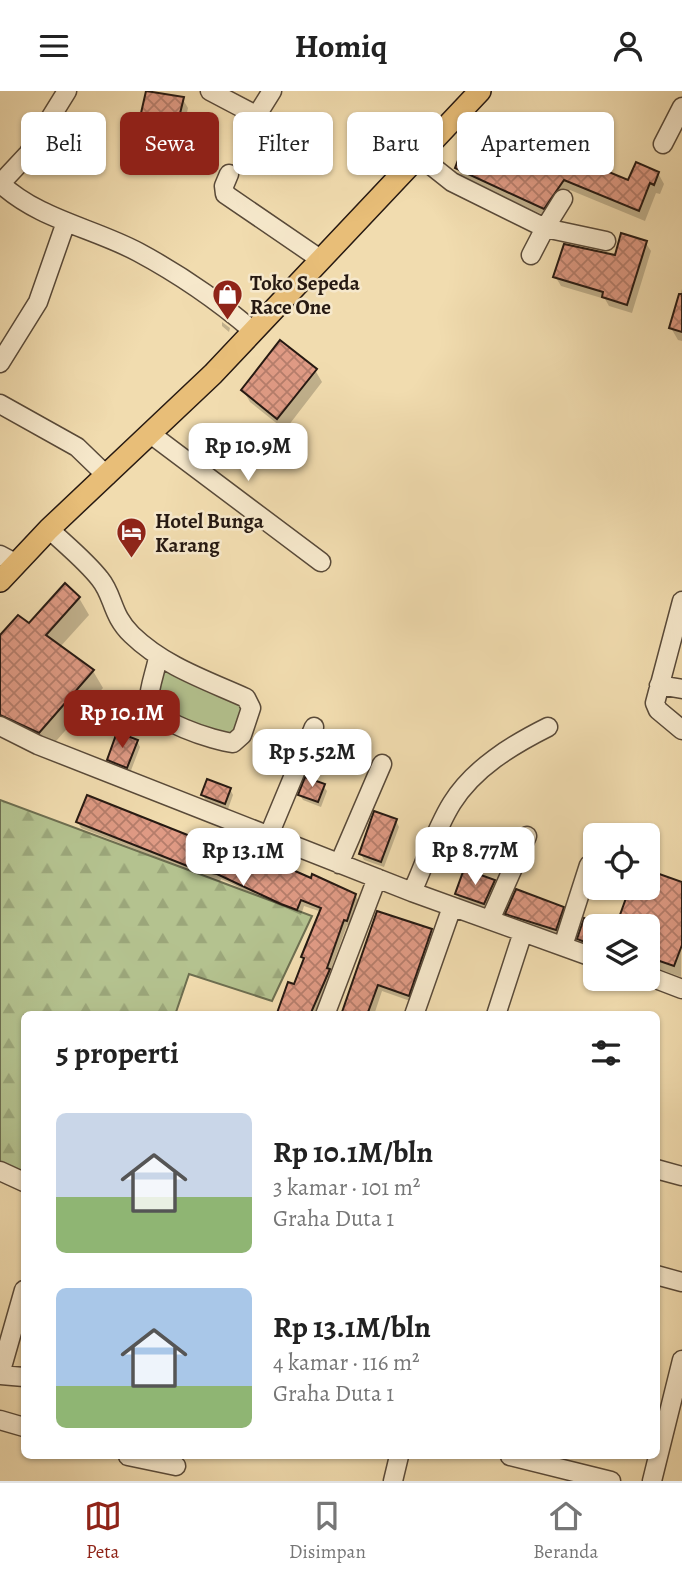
<!DOCTYPE html>
<html lang="id">
<meta charset="utf-8">
<style>
body{margin:0;font-family:Alegreya,serif;background:#f2f2f2;color:#222;height:100vh;display:flex;flex-direction:column;font-size:26px;white-space:nowrap}
*{box-sizing:border-box;margin:0}
p{font-size:23px;color:#767676}
.icon{flex:none;width:38px;height:38px;fill:none;stroke:currentColor;stroke-width:2;stroke-linecap:round;stroke-linejoin:round}
.map{position:relative;flex:1;overflow:hidden}
.side{position:absolute;left:21px;top:920px;width:639px;height:448px;display:flex;flex-direction:column;background:#fff;border-radius:10px;box-shadow:0 2px 5px #0004}
.side>*{flex:none}
.top-card{position:absolute;left:21px;top:21px;width:640px;height:63px;display:flex;gap:14px}
.tools{position:absolute;left:583px;top:732px;display:grid;gap:14px}
.tools a{display:grid;place-items:center;width:77px;height:77px;border-radius:10px;background:#fff;box-shadow:0 2px 5px #0004;font-size:35px}
.price{position:absolute;translate:-50% -60px;padding:0 16px;border-radius:14px;background:#fff;color:#222;font-size:23px;line-height:46px;filter:drop-shadow(0 2px 4px #0008)}
.price::after{content:'';position:absolute;left:50%;top:42px;width:21px;height:16px;margin-left:-10px;background:inherit;clip-path:polygon(0 0,100% 0,50% 100%)}
.price.selected{background:#8f2418;color:#fff}
ul{padding:0;list-style:none}
li{display:flex;align-items:center;gap:21px;height:175px;padding:0 35px}
li span{display:grid;place-items:center;flex:none;width:196px;height:140px;border-radius:10px;color:#555}
li>.icon{margin-inline-start:auto}
span .icon{width:84px;height:84px;fill:#fffc;stroke-width:1}
li b{font-size:30px}
h2{display:flex;justify-content:space-between;align-items:center;height:84px;padding:0 35px;font-size:30px}
.tag{padding:0 24px;border-radius:10px;background:#fff;box-shadow:0 2px 5px #0004;font-size:24px;line-height:63px}
.tag.selected{background:#8f2418;color:#fff}
header{display:flex;justify-content:space-between;align-items:center;height:91px;padding:0 35px;background:#fff;font-size:32px;font-weight:600}
.tab-bar{display:flex;justify-content:space-around;align-items:center;height:98px;border-top:2px solid #e0e0e0;background:#fff;font-size:19px;color:#767676}
.tab-bar a{display:grid;justify-items:center;gap:4px}
.tab-bar .selected{color:#8f2418}
.map>svg:first-child{display:block}
.forest{fill:url(#forest-firs);stroke:#6d6e50;stroke-width:2}
.park{fill:#b4c28f;stroke:#6d6e50;stroke-width:2}
.shadow{fill:#0003}
.building{fill:url(#building-cross-hatch);stroke:#261912;stroke-width:2}
.lines{fill:none;stroke-linecap:round;stroke-linejoin:round}
.minor-casing{stroke:#594a39;stroke-width:21}
.major-casing{stroke:#261912;stroke-width:24}
.minor{stroke:#f6e8cb;stroke-width:18}
.major{stroke:#e8be78;stroke-width:21}
.labels{text-anchor:middle;stroke-width:5;stroke-linejoin:round;paint-order:stroke}
.poi-label{font-size:21px;font-weight:bold;fill:#261912;stroke:#f6e8cb;text-anchor:start}
</style>
<header><svg class="icon" aria-label="menu" viewBox="0 0 24 24"><path d="M4 6h16M4 12h16M4 18h16"/></svg>Homiq<svg class="icon" aria-label="person" viewBox="0 0 24 24"><circle cx="12" cy="8" r="4"/><path d="M4 21q1-7 8-7t8 7"/></svg></header>
<div class="map">
<svg width="682" height="1390" viewBox="0 0 682 1390">
<defs>
<pattern id="forest-firs" width="22" height="20" patternUnits="userSpaceOnUse" patternTransform="scale(1.75)"><rect width="22" height="20" fill="#b4c28f"/><path d="M5 1l3.5 6h-7zM16 11l3.5 6h-7z" fill="#9ba67a"/></pattern>
<pattern id="building-cross-hatch" width="8" height="8" patternUnits="userSpaceOnUse" patternTransform="scale(1.75)"><rect width="8" height="8" fill="#df9a84"/><path d="M0 0l8 8M0 8l8-8" fill="none" stroke="#b57d6b"/></pattern>
</defs>
<rect width="100%" height="100%" fill="#f1dcaf"/>
<filter id="stains"><feTurbulence type="fractalNoise" baseFrequency=".00286" numOctaves="4"/><feColorMatrix values="0 0 0 0 .2 0 0 0 0 .09 0 0 0 0 .02 0 0 0 .5 -.17"/></filter>
<radialGradient id="worn" r=".72"><stop offset=".6" stop-color="#630" stop-opacity="0"/><stop offset="1" stop-color="#630" stop-opacity=".3"/></radialGradient>
<path class="forest" d="M0 709 312 825 272 910 189 883 175 924H24V1091L0 1080Z"/>
<path class="park" d="M158 566 246 607 233 652 152 618Z"/>
<path class="shadow" d="M148 0 182 7 188 17 181 48 146 40 141 31Z
M481 60 629 91 658 82 664 93 660 103 656 102 645 130 570 99 550 127 463 87 456 76Z
M645 151 651 160 632 222 609 215 605 208 561 195 555 185 616 166Z
M682 198V250L678 249 671 237Z
M222 231 230 237 229 241 222 235Z
M315 279 322 291 285 339 250 311 243 299Z
M79 507 89 524 60 556 93 580 103 597 49 658 0 644V547Z
M137 650 140 656 130 682 112 674 108 669Z
M323 695 327 700 321 716 303 709 300 704Z
M230 698 233 704 228 718 206 710 203 704Z
M396 730 399 736 384 776 364 769 361 763Z
M78 731 252 771 355 804 359 810 350 835 347 834 330 881 332 885 316 924 278 922 295 896 305 869 303 866 322 821 304 815 301 824 221 788 220 791 81 737Z
M648 781 682 793 681 886 648 874Z
M494 790 497 796 488 818 460 809 457 803Z
M563 817 566 823 559 844 511 828 507 822Z
M585 829 601 835H595V863L586 860 579 848Z
M431 839 435 847 413 911 382 900 374 924H344Z"/>
<path class="building" d="M146 0 184 6 176 39 139 31Z
M491 32 628 89 636 71 659 81 654 94 650 92 639 120 564 89 544 118 455 77 465 51 480 58Z
M621 142 647 150 627 214 602 206 603 201 553 186 564 153 615 164Z
M679 203H682V241L669 237Z
M280 249 317 278 277 328 241 299Z
M65 492 80 506 46 544 94 579 39 642 0 624V544L18 524 29 532Z
M117 641 138 649 127 677 107 669Z
M305 686 325 693 318 711 298 704Z
M207 688 231 697 225 713 201 704Z
M87 704 253 770 274 777 277 772 311 787 312 783 356 803 347 830 344 829 327 877 330 878 310 924 277 922 288 891 294 893 304 867 301 866 321 817 301 809 297 819 281 813 217 783 200 780 76 731Z
M374 720 397 728 381 771 359 763Z
M464 778 495 789 484 813 455 803Z
M648 779 682 791V854L674 875 648 866V835H616L630 796H648Z
M516 798 564 816 556 839 505 823Z
M377 820 432 838 409 905 378 894 367 924H341Z
M584 827 595 831V855L577 848Z"/>
<g class="lines">
<defs>
<path id="minor" d="M210 0 322 59
M257 24 272 0
M663 53 682 16
M418 64 452 91 545 137 531 164
M229 83 224 95 225 103 320 168
M0 92C38 128 93 137 138 161 179 183 217 209 252 239
M0 93 28 63 67 0
M563 108 545 137 606 150
M0 272 38 211 66 131
M0 313 77 356 107 385
M152 344 321 471
M49 438C66 454 86 470 100 488 114 505 111 524 132 544 164 575 206 589 246 607L251 617 242 644 233 652C215 650 150 630 149 609 149 596 156 579 158 566
M0 464 15 472
M682 510 655 612 658 619 682 639
M659 594 682 598
M0 635 38 654 412 801 595 867
M269 744 314 636
M339 773 382 673
M412 801C425 773 435 739 452 712 474 677 512 654 548 636
M490 829 527 745
M563 855 589 774
M648 885 682 898
M325 924 377 787
M414 924 452 816
M496 924 523 841
M656 1078 682 1085
M0 1080 24 1091
M656 1184 682 1191
M0 1283 24 1199
M0 1284 24 1286
M0 1329 24 1336
M128 1365 176 1375
M510 1365 611 1390
M393 1390 399 1365
M652 1390 682 1269"/>
<path id="major" d="M0 490 49 438 213 283 480 0"/>
</defs>
<use href="#minor" class="minor-casing"/>
<use href="#major" class="major-casing"/>
<use href="#minor" class="minor"/>
<use href="#major" class="major"/>
</g>
<defs>
<symbol id="shop-pin" viewBox="-11 -11 22 30"><path d="M0 17L-7.5 6A9.5 9.5 0 1 1 7.5 6Z" fill="#8f2418" stroke="#f6e8cb"/><path d="M-5-2.5h2.3a2.7 3.5 0 0 1 5.4 0H5L5.5 6h-11ZM-1.5-2.5h3a1.5 2.3 0 0 0-3 0Z" fill="#fff"/></symbol>
<symbol id="hotel-pin" viewBox="-11 -11 22 30"><path d="M0 17L-7.5 6A9.5 9.5 0 1 1 7.5 6Z" fill="#8f2418" stroke="#f6e8cb"/><path d="M-6-4.5h1.5V1H6V5H4.5V3h-9V5H-6ZM-4 0a1.8 1.8 0 1 1 3.6 0ZM.5 0V-2.5h3Q6-2.5 6 0Z" fill="#fff"/></symbol>
</defs>
<g fill-rule="evenodd">
<use href="#shop-pin" x="210" y="186" width="35" height="47"/>
<use href="#hotel-pin" x="114" y="424" width="35" height="47"/>
</g>
<g class="labels">
<g class="poi-label">
<text x="250" y="199">Toko Sepeda<tspan x="250" dy="24">Race One</tspan></text>
<text x="155" y="437">Hotel Bunga<tspan x="155" dy="24">Karang</tspan></text>
</g>
</g>
<rect width="100%" height="100%" filter="url(#stains)"/>
<rect width="100%" height="100%" fill="url(#worn)"/>
</svg>
<div class="tools">
<a><svg class="icon" aria-label="locate" viewBox="0 0 24 24"><circle cx="12" cy="12" r="6"/><path d="M12 2v4M12 18v4M2 12h4M18 12h4"/></svg></a>
<a><svg class="icon" aria-label="layers" viewBox="0 0 24 24"><path d="M12 4l9 5-9 5-9-5zM3 14l9 5 9-5"/></svg></a>
</div>
<b class="price" style="left:248px;top:392px">Rp 10.9M</b>
<b class="price selected" style="left:122px;top:659px">Rp 10.1M</b>
<b class="price" style="left:312px;top:698px">Rp 5.52M</b>
<b class="price" style="left:475px;top:796px">Rp 8.77M</b>
<b class="price" style="left:243px;top:797px">Rp 13.1M</b>
<div class="top-card">
<a class="tag">Beli</a>
<a class="tag selected">Sewa</a>
<a class="tag">Filter</a>
<a class="tag">Baru</a>
<a class="tag">Apartemen</a>
</div>
<section class="side">
<h2>5 properti<svg class="icon" aria-label="filters" viewBox="0 0 24 24"><path d="M4 7h16M4 17h16"/><circle cx="9" cy="7" r="2"/><circle cx="15" cy="17" r="2"/></svg></h2>
<ul>
<li><span style="background:linear-gradient(#c9d6e8 60%,#8fb573 0)"><svg class="icon" aria-label="home" viewBox="0 0 24 24"><path d="M3 11l9-7 9 7M6 9v11h12V9"/></svg></span><div><b>Rp 10.1M/bln</b><p>3 kamar · 101 m²</p><p>Graha Duta 1</p></div></li>
<li><span style="background:linear-gradient(#a9c7e8 70%,#8fb573 0)"><svg class="icon" aria-label="home" viewBox="0 0 24 24"><path d="M3 11l9-7 9 7M6 9v11h12V9"/></svg></span><div><b>Rp 13.1M/bln</b><p>4 kamar · 116 m²</p><p>Graha Duta 1</p></div></li>
</ul>
</section>
</div>
<nav class="tab-bar">
<a class="selected"><svg class="icon" aria-label="map" viewBox="0 0 24 24"><path d="M3 6l6-2 6 2 6-2v14l-6 2-6-2-6 2zM9 4v14M15 6v14"/></svg>Peta</a>
<a><svg class="icon" aria-label="saved" viewBox="0 0 24 24"><path d="M7 4h10v16l-5-4-5 4z"/></svg>Disimpan</a>
<a><svg class="icon" aria-label="home" viewBox="0 0 24 24"><path d="M3 11l9-7 9 7M6 9v11h12V9"/></svg>Beranda</a>
</nav>
